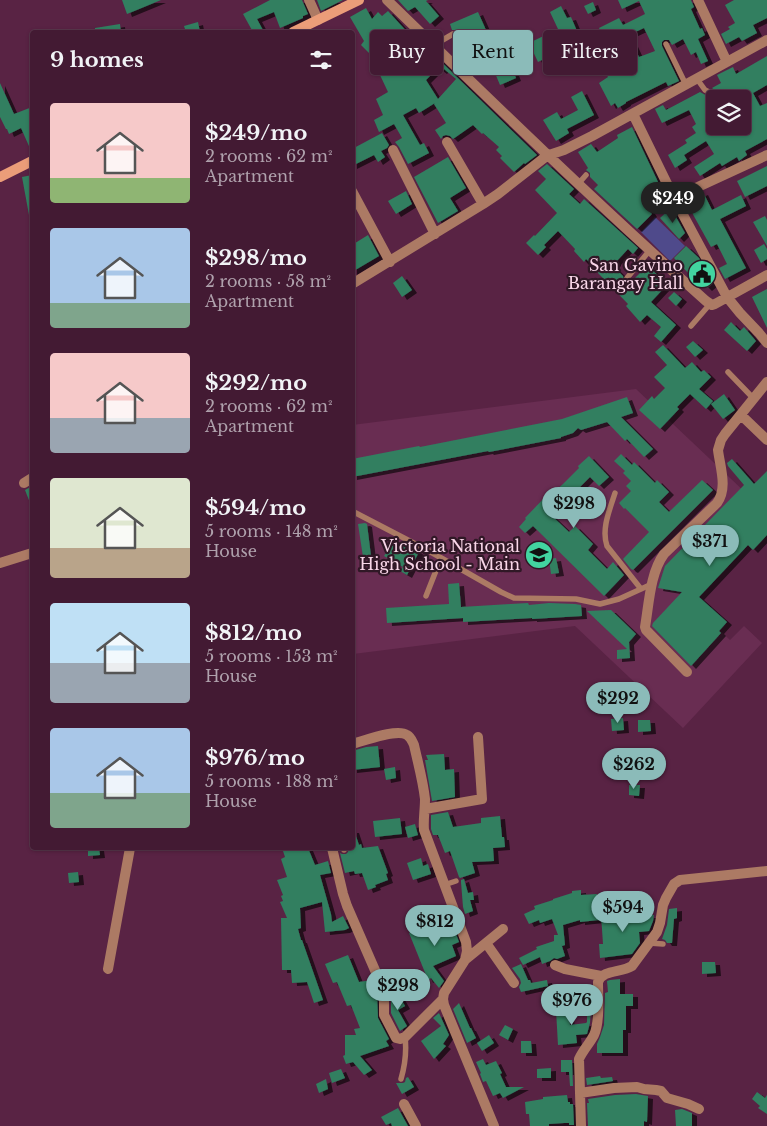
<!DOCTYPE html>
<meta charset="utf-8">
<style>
body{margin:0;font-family:"Libre Baskerville",serif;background:#4d273f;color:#f1f3f6;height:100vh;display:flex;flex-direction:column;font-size:19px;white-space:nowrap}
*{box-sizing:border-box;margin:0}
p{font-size:16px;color:#afa1ac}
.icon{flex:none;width:28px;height:28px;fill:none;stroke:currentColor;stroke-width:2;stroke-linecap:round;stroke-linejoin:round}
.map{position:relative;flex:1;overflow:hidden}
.drawer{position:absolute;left:30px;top:30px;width:325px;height:820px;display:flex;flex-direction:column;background:#431a33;border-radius:5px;box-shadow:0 1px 4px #0004,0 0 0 1px #5b384e}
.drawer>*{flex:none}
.hud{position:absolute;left:370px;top:30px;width:321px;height:45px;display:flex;gap:10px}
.fabs{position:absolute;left:706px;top:90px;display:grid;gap:10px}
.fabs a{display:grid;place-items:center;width:45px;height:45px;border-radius:5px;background:#431a33;box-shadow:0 1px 4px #0004,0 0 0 1px #5b384e;font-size:25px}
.price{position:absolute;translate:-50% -42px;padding:0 11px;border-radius:18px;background:#8bbbb9;color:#111;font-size:16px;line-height:32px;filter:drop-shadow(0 1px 2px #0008)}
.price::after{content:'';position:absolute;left:50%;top:30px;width:15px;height:11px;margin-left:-8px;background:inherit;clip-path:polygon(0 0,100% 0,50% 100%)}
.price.current{background:#222;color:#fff}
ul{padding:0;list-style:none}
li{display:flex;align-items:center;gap:15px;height:125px;padding:0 20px}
li span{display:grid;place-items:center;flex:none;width:140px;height:100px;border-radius:5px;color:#555}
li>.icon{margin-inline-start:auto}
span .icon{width:60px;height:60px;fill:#fffc;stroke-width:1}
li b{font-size:21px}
h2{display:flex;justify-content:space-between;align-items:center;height:60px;padding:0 20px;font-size:21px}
.pill{padding:0 18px;border-radius:5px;background:#431a33;box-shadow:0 1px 4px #0004,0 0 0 1px #5b384e;font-size:18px;line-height:45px}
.pill.current{background:#8bbbb9;color:#111}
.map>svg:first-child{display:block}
.built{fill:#692d52}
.green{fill:#4f4a8b}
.building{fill:#307f61;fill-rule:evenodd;filter:url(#shadow)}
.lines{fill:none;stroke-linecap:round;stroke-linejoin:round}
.lane{stroke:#ac7a64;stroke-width:5.5}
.street{stroke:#ac7a64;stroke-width:10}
.secondary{stroke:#eb9d79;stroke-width:10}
.labels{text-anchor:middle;stroke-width:4.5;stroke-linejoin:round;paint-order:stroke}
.poi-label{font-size:16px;fill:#f9d6e8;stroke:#301826;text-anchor:end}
</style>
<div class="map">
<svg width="767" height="1126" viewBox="0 0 767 1126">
<defs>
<filter id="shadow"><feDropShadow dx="5" dy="3" stdDeviation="0" flood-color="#0009"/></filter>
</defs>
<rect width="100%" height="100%" fill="#592344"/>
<path class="built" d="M636 389 766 512 686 598 730 640 744 626 762 643 683 728 575 626 353 654 352 425Z"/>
<path class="green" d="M655 217 685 246 670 261 641 232Z"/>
<path class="building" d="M122 0H161L127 14Z
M270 0H302L308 14 303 16V18L280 28 274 12 257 19 264 32H253L243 14Z
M317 0H343L321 11Z
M398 0H428L426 1 439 16 430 24 415 7 408 11Z
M618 0H691L694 7 691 9 700 29 702 28 705 35 698 39 708 61 701 64 696 52 691 55 683 39 672 45 669 40H664L662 42V46L679 81 668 86 666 82 626 102V103L618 108 615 103 611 106 599 83 608 77 600 62 588 68 581 54 606 42 599 28 619 18 623 25 645 14 639 1 622 9ZM644 28 655 51 639 57 629 35Z
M734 0H767V18L753 25 757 33 742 41 739 37 726 44 721 34 730 29 728 27 735 23 725 5Z
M593 2 596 10 588 14 584 6Z
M561 6 567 18 571 17 577 31 557 41 562 50 538 62 529 43 558 29 550 12Z
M366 8 372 19 378 12 382 16 388 11 421 47 424 45 537 155 525 164 524 163 514 172 500 158 502 156 496 150 499 147 483 133 482 134 473 125 453 139 450 136 446 135 443 136 441 139 435 130 446 123 434 104 435 103 419 113 416 108 403 115 420 145 424 143 429 153 408 164 399 147 395 142 402 138 394 124 379 132 374 120 383 115 376 99 388 92 380 75 385 73 375 62 377 61 361 45 364 41 350 17ZM438 68 442 71 444 69 456 79 438 99 426 80Z
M478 12 486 30 478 33 485 49 502 42 516 78 500 85 492 66 484 69 482 63 471 72 454 55 460 49 456 38 457 36V32L455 30H452L450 24Z
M198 22 200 32H186L184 26Z
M120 24 121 32H95V28Z
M767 56V85L753 93 760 106 767 103V139L745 151 747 155 739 161 737 157 722 166 720 163 700 176 694 167 714 154 706 141 684 155 687 160 675 168 668 155 687 143 685 140 696 133 692 127 696 124 689 110 662 123 655 109 663 105 666 110 700 92 711 98H715L717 96V92L712 88 721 83 717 75 733 67 736 74ZM715 99H742V126H734L722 133V132L715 135Z
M0 83 14 114 32 107V153L21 128 9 134 7 129H6L0 117Z
M582 91 594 115 567 129 569 133 556 141 543 120 557 112 561 119 578 110 571 97Z
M632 127 659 184 648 194 649 198 652 200 646 205 652 214 637 229 594 189 598 185 590 177V173L586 170 588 168 578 152 591 144 597 152 618 138 617 135Z
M382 133 389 145 387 148 381 151 385 157 378 162 374 155 352 166V149Z
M448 157 466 188 450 198 458 211 438 223 414 177Z
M547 164 574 189 569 194 580 204 584 199 638 248 633 254 628 249 616 262V263L613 266 623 276 624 281 630 283 648 265 662 280 660 282 665 287 651 302 676 325 661 342 654 336 661 327 647 315 640 322 626 306 628 304 598 273 599 271 586 259 584 262 574 251 575 249 558 231 544 245 546 247 538 255 526 243 534 235 535 236 557 213 535 190 546 179 538 171Z
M767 166V186L745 197 737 181Z
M32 175V215H29L22 177Z
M406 191 412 204 396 214 388 201Z
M703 192 712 210 741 195 746 206 720 219 746 268 725 279 719 268 727 264 717 244 711 247 685 200Z
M670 209 676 217 685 233 679 239 660 218Z
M765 216 767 220V246L753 222Z
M368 235 379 256 352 272V245Z
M764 244 767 249V259L761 263 754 250Z
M686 246 699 258 712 284 707 288 693 274 691 276 674 258Z
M402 276 412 290 402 297 393 283Z
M767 289V328L752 297Z
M674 292 682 299 676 306 668 298Z
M731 322 740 331 744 327 756 341 747 351 724 330Z
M693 341 703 350 695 357 686 347Z
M663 345 685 368 692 362 701 372 704 370 711 377 699 389 713 401 706 409 690 394 677 407 679 409 660 429 639 410 652 396 654 399 665 388 654 377 667 365 655 352Z
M724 394 735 410 723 419 711 404Z
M627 397 633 413 621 417 653 449 644 457 627 439 625 441 607 422 581 430 578 428 573 433 561 437V438L489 452 488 451 352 477V459L419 446 420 447 562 419Z
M621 454 632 465 634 462 655 483 657 480 669 492 659 502 669 512 702 480 713 490 633 570 631 569 623 559 649 532 625 508 624 509 619 503 631 491 626 486 631 481 623 473 625 471 614 461Z
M589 456 609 477 599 486 590 477 571 496 572 498 551 515 569 532 575 526 593 544 588 550 607 569 613 562 624 575 604 596 533 526 525 533 519 527 526 519 525 518 547 495 548 497 563 484 579 468 578 466Z
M732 459 754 484 767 471V535L753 550 748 545 699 597 727 622 719 631 721 633 691 666 652 626 653 623 682 592 658 588 665 566 744 485 728 466 727 463Z
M32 486V508L25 490Z
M365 523 367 524 371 556 363 557 358 524Z
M395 539 411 552 412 548 419 552 407 575 400 571 403 567 384 556Z
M556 558 559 573 551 574 549 559Z
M459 583 461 607 528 603 529 605 549 603 575 604 581 605 582 616 532 619V618L463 622V618L387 623 386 608 449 604 448 584Z
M611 610 636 634 629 642 630 658 617 659V650L627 649 587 611Z
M623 718 624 730 612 731 611 719Z
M638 720H650L651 731 638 732Z
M378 746 380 767 352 770V751L366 747Z
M444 754 445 770 454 769 455 797 432 801 425 760H428L426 755Z
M395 767 396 778 386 780 384 769Z
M629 785H640L639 796 629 795Z
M448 812 453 827 481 823V818L500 816 502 837H504L505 847 493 848 494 861 472 862 475 873 460 878 459 877 450 851 445 853 438 835H433L431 829V815Z
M400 818 402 834 375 837 373 821Z
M415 824 418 835 408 838 405 827Z
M352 830H354L359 845 361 844 362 848 378 846 388 873 386 874 388 880 375 885 376 887 368 890 362 873 355 874 354 871 345 873 340 853 342 854H346L348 852 349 848H352Z
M88 848H99L100 855 88 856Z
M293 848H308L315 865 328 861 331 873 320 875 331 914 332 922 343 916 349 928 345 930 325 932 322 902 300 908 301 928 298 929 301 940H302L323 1000 314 1003 307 982 292 983 291 970H282L281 918H287L280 902 283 901 281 896 283 895 277 880 287 877 281 859 285 857 283 851Z
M421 858 423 866 428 864 431 874 413 880 407 863Z
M78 872 79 882 69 883 68 873Z
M464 879 468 893 473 892 474 900H470L473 911 465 914 463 907 461 882V880Z
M581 890V895L597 894 599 920 580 922V920L563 925 565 945 562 946 561 943 565 956 557 959 554 958 550 961 542 964 540 957 523 965 519 958 537 949 536 947 554 941V935H558L552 919 540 923 539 920 529 924 524 914 535 909 534 906 553 900V899L572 893V891Z
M677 908V918L674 919 672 943H667L665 940 662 939 667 925 669 909Z
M645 910 646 915H654L653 921 649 931 639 932 640 943 632 954 600 958 599 944H603L601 915 636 913V911Z
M450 918 459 942 452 945 456 956 433 966 444 981 439 988 431 978 428 980 409 933 422 928 423 929Z
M348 955 359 982 372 980 377 993 378 1018 389 1039 386 1041 389 1046 360 1056 372 1070 364 1075 353 1062 346 1064 343 1056 345 1055V1035H356L354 1029 360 1028 351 1005 347 1006 337 982 333 983 325 964Z
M702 962H715L716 973 702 974Z
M521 964 528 980H530L531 983 547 980 548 986 521 992 519 987 521 983 520 979 512 968Z
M620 979V994H633V1006H626V1030H623V1053H597V1044L600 1037 604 1025 605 993 608 992 607 981 610 980Z
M397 992 405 1006 398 1010 407 1026 400 1031 391 1013V995Z
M587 993H591V1009L590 1023 587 1034 576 1035 577 1043 558 1045 556 1010 568 1009 570 1025 586 1023 587 1022Z
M459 1003 470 1028H471L476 1038 467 1043 453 1009Z
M439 1013 449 1035 443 1044 446 1046 434 1059 421 1041 441 1026 433 1018Z
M505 1025 513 1029 508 1040 499 1035Z
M489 1035 494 1043 482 1051 477 1043Z
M521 1041H531L532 1053H521Z
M483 1059 486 1065 496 1061 502 1073 500 1074 506 1087H524L503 1098 500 1093 493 1096 486 1081 483 1082 480 1074 481 1073 476 1062Z
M561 1060H572L573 1086H570L569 1072H561Z
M551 1068V1078H537V1069Z
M341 1069 345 1078 332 1083 329 1073Z
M600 1076 601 1078 612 1077 613 1081 587 1085 586 1078Z
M408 1077 414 1087 402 1094 396 1083H403L405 1082 406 1078Z
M326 1079 328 1089 319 1093 316 1084Z
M757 1092 765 1098 767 1095V1114L758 1108 760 1106 752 1099Z
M636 1094 648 1096 647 1122 644 1121V1126H588L587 1103H589L588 1099 615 1095Z
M567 1095 568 1102H570V1104H573L574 1125H569V1123H564L549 1124V1126H530L529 1114H526L525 1102 543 1099V1097Z
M398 1108 408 1126H392L391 1123 386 1125 381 1117Z
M682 1109 692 1113V1126H676L675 1110Z"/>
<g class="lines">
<path class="lane" d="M666 44 686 85
M434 45 453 34
M697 79 705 90 713 94
M579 183 586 175
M652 195 667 184
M627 278 650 250
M691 326 710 304
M728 372 754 399
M615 493C610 509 601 529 607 546L641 589
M352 511 429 551 501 592 514 598 576 599 600 604 619 599 652 584
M426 596 441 558
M344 848V850
M444 885 456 881
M649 943 663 944
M401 1079C405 1065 407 1053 405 1037"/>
<path class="street" d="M309 0 318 20
M387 0C492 102 597 204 706 301L712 305 715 304 767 275
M698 0 727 62
M633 114 674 198 727 297 740 313 759 333 767 343
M447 142 483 204
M393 150 435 234
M352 191 390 262
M674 198 767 155
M352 284 483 204 498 194 544 158 549 155 564 150 592 136 767 40
M741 415 767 440
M24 483 32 478
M0 563 32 553
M687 672 646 630 645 627C649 604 650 573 664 554L717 503C728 488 720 467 718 450L721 440 725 434 767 382
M352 744C364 741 397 728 407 735 411 737 412 741 414 745 418 763 423 781 425 799 425 810 423 820 424 830L466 942 467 951 465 960 444 993 443 999 444 1005 494 1126
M425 809 482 799 478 737
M332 848 343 894 347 906 381 984 384 992V1015L396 1038 400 1039 405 1037 443 999
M486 943 514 983
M465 960 503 929
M555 965 565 969 601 976
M108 969 130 848
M580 1093 614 1088 637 1087 644 1089 656 1090 661 1091 667 1098 688 1104 699 1109
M404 1104 416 1126
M581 1126 579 1059C583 1050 590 1043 594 1035 600 1023 598 996 598 982 603 969 621 973 632 966L657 932 660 923 663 905 666 898 674 884 680 880 767 871"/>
<path class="secondary" d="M293 32 359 0
M0 177 32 161"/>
</g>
<defs>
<symbol id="civic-disc" viewBox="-11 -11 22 22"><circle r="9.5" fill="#42d4a0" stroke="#301826"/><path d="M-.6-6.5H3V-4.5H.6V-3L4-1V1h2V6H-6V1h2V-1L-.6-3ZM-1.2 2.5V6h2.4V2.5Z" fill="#111"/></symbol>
<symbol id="school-disc" viewBox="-11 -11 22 22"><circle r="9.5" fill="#42d4a0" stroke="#301826"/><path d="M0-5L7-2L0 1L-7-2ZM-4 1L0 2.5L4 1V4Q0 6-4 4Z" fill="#111"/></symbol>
</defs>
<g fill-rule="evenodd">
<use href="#civic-disc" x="686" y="258" width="32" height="32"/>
<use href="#school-disc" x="523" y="539" width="32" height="32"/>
</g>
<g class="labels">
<g class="poi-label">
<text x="683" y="271">San Gavino<tspan x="683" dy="18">Barangay Hall</tspan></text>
<text x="520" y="552">Victoria National<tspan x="520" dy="18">High School - Main</tspan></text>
</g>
</g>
</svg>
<div class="fabs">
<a><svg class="icon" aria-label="layers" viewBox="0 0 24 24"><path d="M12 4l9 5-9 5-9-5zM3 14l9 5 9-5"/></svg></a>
</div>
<b class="price current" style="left:673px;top:224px">$249</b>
<b class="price" style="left:574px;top:529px">$298</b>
<b class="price" style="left:710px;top:567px">$371</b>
<b class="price" style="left:618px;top:724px">$292</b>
<b class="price" style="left:634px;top:790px">$262</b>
<b class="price" style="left:623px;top:933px">$594</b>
<b class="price" style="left:435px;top:947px">$812</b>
<b class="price" style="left:398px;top:1011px">$298</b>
<b class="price" style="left:572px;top:1026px">$976</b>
<div class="hud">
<a class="pill">Buy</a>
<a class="pill current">Rent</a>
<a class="pill">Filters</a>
</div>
<section class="drawer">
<h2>9 homes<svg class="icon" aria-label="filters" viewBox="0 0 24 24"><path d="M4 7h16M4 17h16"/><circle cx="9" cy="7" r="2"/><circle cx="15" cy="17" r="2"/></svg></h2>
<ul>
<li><span style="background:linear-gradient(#f6c9c9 75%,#8fb573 0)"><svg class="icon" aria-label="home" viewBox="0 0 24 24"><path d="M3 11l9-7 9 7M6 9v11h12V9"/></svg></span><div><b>$249/mo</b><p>2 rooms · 62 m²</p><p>Apartment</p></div></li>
<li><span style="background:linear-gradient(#a9c7e8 75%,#7fa58c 0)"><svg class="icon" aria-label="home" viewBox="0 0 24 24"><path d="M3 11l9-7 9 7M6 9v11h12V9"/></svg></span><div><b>$298/mo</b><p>2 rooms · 58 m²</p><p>Apartment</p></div></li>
<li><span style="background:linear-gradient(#f6c9c9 65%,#9aa5b1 0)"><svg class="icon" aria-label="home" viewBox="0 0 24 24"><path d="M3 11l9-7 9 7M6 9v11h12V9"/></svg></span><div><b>$292/mo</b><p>2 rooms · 62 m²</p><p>Apartment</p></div></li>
<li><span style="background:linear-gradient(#dfe7d0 70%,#b9a48a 0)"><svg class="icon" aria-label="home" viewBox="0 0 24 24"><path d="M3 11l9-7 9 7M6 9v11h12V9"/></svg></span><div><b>$594/mo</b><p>5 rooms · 148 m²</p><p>House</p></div></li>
<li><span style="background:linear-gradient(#bfe0f5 60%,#9aa5b1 0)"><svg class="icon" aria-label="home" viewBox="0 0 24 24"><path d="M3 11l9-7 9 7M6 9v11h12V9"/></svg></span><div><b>$812/mo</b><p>5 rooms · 153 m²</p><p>House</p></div></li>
<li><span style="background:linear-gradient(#a9c7e8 65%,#7fa58c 0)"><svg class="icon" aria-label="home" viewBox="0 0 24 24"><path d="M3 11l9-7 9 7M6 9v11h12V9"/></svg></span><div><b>$976/mo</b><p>5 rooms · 188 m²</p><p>House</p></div></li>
</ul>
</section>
</div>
